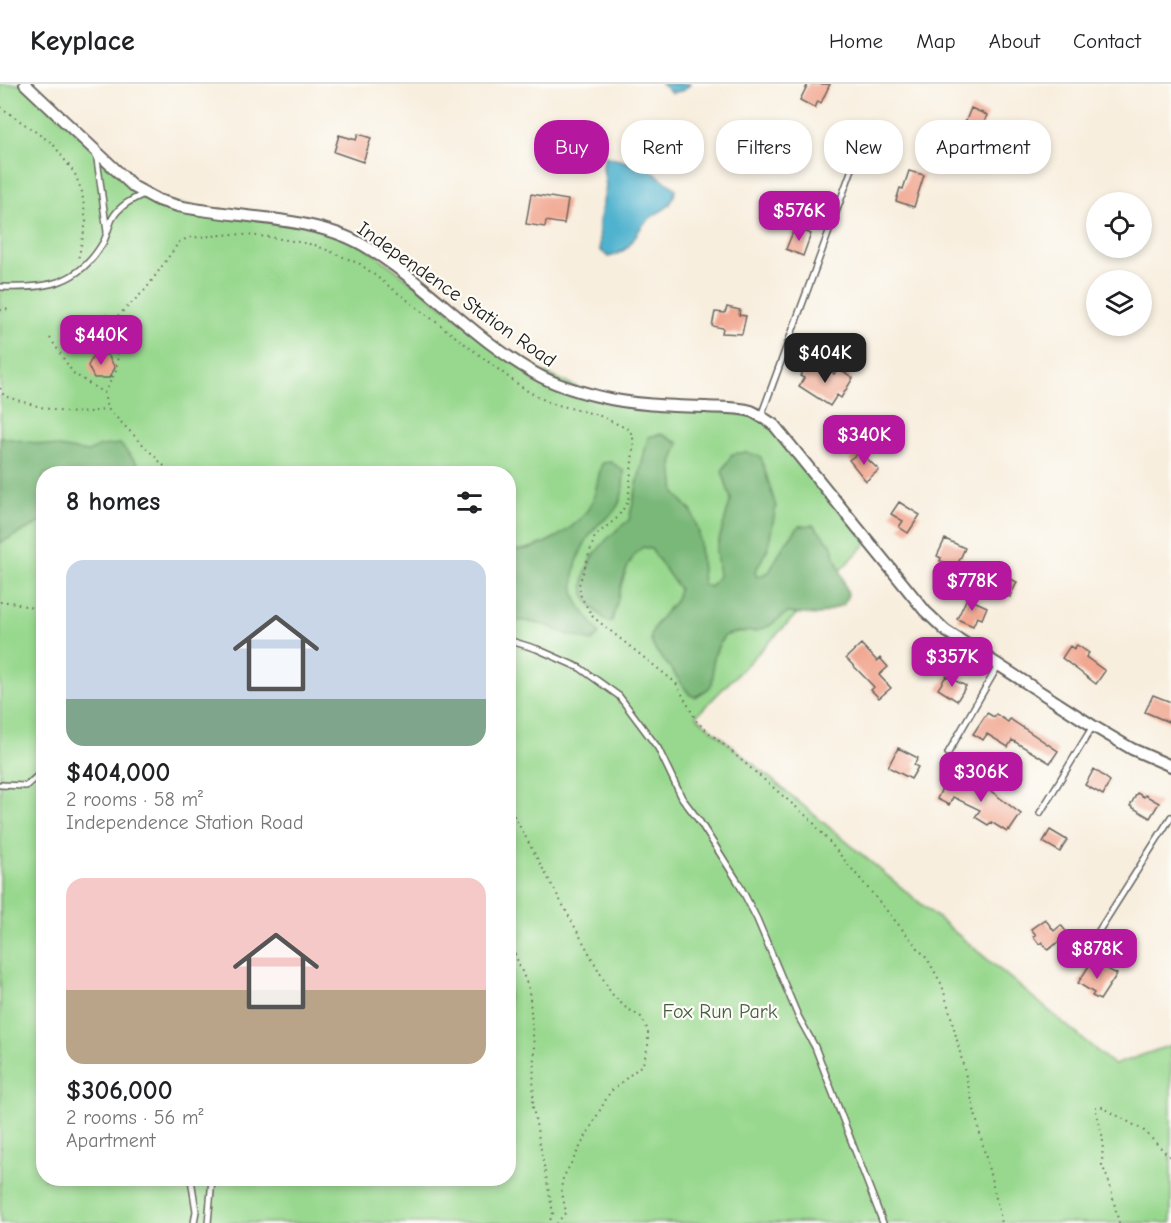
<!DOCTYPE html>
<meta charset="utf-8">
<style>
body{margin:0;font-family:"Comic Neue",sans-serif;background:#f2f2f2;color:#202124;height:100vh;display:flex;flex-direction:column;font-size:22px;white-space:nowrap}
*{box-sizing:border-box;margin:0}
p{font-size:20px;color:#757577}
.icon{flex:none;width:33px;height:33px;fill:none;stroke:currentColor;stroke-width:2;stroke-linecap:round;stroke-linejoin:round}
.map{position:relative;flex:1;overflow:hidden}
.drawer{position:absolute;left:36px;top:382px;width:480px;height:720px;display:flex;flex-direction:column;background:#fff;border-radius:24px;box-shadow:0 3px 9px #0003}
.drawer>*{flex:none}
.banner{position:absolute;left:534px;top:36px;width:546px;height:54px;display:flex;gap:12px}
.fabs{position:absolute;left:1086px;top:108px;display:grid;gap:12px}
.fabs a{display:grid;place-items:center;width:66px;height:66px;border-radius:50%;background:#fff;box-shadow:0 3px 9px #0003;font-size:30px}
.price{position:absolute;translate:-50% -51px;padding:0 14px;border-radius:12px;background:#b5179e;color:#fff;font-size:20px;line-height:39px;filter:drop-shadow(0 2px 3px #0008)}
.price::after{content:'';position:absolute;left:50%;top:36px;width:18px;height:14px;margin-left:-9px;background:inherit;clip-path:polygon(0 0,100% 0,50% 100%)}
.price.selected{background:#222;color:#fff}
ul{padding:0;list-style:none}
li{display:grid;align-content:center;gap:12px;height:318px;padding:0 30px}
li span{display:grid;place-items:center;height:186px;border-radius:18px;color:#555}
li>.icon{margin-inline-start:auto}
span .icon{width:108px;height:108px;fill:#fffc;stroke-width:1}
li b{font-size:26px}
h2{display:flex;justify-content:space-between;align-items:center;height:72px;padding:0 30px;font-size:26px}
.pill{padding:0 21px;border-radius:24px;background:#fff;box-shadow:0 3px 9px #0003;font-size:21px;line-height:54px}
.pill.selected{background:#b5179e;color:#fff}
header{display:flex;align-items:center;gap:36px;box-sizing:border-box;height:84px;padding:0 30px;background:#fff;border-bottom:2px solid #e0e0e0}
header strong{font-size:28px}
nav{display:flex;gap:33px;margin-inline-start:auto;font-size:21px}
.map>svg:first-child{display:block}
.green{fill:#98d88e;stroke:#5a7a55;stroke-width:1.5;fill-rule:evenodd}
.forest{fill:#7ab879;stroke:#4b6a4a;stroke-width:1.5}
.water{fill:#4fb2ce;stroke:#366775;stroke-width:1.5}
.building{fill:#f1a791}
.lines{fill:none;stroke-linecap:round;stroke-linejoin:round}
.service-casing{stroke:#696660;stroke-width:8}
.minor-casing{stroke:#696660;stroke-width:14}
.path{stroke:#696660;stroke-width:2;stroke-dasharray:1.5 4.5;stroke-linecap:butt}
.service{stroke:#fff;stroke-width:5}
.minor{stroke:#fff;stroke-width:10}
.labels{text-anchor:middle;stroke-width:4.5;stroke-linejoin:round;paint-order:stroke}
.street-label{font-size:20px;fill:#1c1c1c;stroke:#fdfcf7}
.park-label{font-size:20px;fill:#475e44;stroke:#fdfcf7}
</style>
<header>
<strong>Keyplace</strong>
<nav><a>Home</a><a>Map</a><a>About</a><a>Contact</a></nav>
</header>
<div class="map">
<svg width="1171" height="1139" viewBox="0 0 1171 1139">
<rect width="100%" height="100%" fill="#fdfcf7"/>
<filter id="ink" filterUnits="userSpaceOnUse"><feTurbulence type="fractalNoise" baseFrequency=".0167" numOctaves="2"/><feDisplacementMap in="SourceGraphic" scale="12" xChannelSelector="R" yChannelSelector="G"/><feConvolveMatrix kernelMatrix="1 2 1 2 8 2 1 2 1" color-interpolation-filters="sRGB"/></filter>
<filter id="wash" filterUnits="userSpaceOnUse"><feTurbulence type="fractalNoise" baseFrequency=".008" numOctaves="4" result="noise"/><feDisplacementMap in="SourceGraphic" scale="24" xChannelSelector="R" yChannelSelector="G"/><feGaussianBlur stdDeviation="1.35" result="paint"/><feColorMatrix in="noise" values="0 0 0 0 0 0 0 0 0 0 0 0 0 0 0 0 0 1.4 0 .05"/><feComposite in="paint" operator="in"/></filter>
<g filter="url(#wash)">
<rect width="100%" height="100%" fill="#f8eede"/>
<path class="green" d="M0 0H25L121 91 158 116 312 142 363 161 511 274 599 313 761 332 868 458 696 632 1114 981 1171 961V1139H0ZM44 390H508V1095H44Z"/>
<path class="forest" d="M661 350 679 359 672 379 675 409 692 428 699 449 703 500 710 503 719 492 716 466 731 415 722 387 732 370 747 368 761 373 776 423 768 464 755 488 757 493 769 488 784 461 799 442 813 441 831 460 848 510 844 520 819 531 787 529 769 542 757 547 738 548 724 552C719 560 714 569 713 579 712 601 717 601 695 613L690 611C682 601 675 590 667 580 651 561 643 555 662 532 672 520 675 521 679 505L651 465 643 463C622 478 620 513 612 537L608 538C600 531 586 519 584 509 579 479 608 452 629 436L648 353Z
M0 353 88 368 101 362 120 360 142 385 141 390H44L43 437 0 459Z
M611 378 624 387C623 400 624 412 617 423 613 431 603 436 597 442 583 457 571 485 574 506 576 523 591 535 599 550L592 557 566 550 549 542 525 537 509 536V466C536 469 578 445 591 420 596 411 598 391 602 379Z"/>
<path class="water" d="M661 0H690L684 6 672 9Z
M604 72 646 83 676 105C669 129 665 122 649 135 631 150 638 164 609 173L600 166 599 139 606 102 603 84Z"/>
<g id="blocks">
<path class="building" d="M808 0H830L821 19 818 17 815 24 800 16Z
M971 24 987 31 978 55 961 49Z
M358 50 371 54 363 78 334 68 339 51 356 56Z
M909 87 924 91 914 123 896 117 900 104 903 105Z
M531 110 568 116 564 140 546 137 545 143 526 140Z
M795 143 811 150 803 172 786 165Z
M727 223 740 226 739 231 746 232 742 250 722 249 723 244 712 242 715 228 725 229Z
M94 270 108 271 115 284 109 294H94L88 282Z
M808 280 827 292 830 286 834 290 838 284 853 294 841 314 837 311 830 322 799 302 804 294 800 292Z
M860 368 879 386 866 397 849 376Z
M899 418 920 431 908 449 899 443 903 437 891 430Z
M945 455 965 464 955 486 943 480 944 478 940 477 941 474 937 472Z
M1001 490 1017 498 1010 513 994 505Z
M967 514 987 523 982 535 977 533 973 542 957 535Z
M861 560 877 577 880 574 888 583 879 591 891 604 879 614 871 606 874 603 846 574Z
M1077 561 1089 569 1086 573 1105 587 1096 600 1062 574 1070 562 1074 565Z
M946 592 966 602 957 617 938 605Z
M1153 611 1171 618V639L1145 628Z
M987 629 994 633 996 630 1008 638 1010 635 1058 667 1050 679 1012 656 1008 663 987 650 983 656 973 650Z
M898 664 918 674 914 681 918 683 911 695 888 683Z
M1094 685 1110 697 1103 711 1085 701Z
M948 692 961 699 962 697 973 703 974 701 992 708 1021 730 1010 746 1009 745 1007 748 991 738 988 741 975 733 980 726 953 713 949 721 937 715Z
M1137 709 1144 713 1145 711 1159 719 1150 734 1130 722Z
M1050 746 1067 756 1060 768 1043 758Z
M1045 835 1054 847 1061 841 1068 850 1048 866 1042 858 1039 860 1033 852 1036 851 1031 845Z
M1092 877 1117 890 1100 916 1092 912 1094 909 1078 899Z"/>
</g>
</g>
<g filter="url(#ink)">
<use href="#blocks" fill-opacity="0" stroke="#696660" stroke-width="1.5"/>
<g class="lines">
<defs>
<path id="service" d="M96 68 107 148
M0 203C46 205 79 201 104 157 107 150 109 142 112 135 119 122 131 116 144 110
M761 332 856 74
M508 556 537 565 580 584 619 612 658 664 682 714 700 738 738 798 757 835 798 932 815 963 883 1139
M948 669 998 582
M0 701 26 702 44 686
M1040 729 1093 642
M1093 856 1171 733
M191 1095 196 1127 194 1139
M208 1139 212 1095"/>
<path id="minor" d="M25 0 134 103 158 116 178 122C234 134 314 132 363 161 426 198 474 256 538 291 556 301 577 307 597 312 632 321 670 322 706 323 720 324 737 323 751 327 760 331 766 336 774 341L925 527 946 547 1093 642 1132 665 1171 682"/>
</defs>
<use href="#service" class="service-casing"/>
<use href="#minor" class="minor-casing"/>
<path class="path" d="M0 23 53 60 75 90 82 108 86 138 78 176
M0 226 13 225
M107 237 119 231 146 205 179 158 188 154 234 150 270 153 315 161 360 180 524 305 550 319 598 331 630 346 634 357 628 418 617 434 595 452 579 501 581 513 593 533 676 599 697 638 811 736 928 876 942 901 952 936 1002 1139
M50 254 73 289 104 309 107 324 172 390
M0 304 4 312C38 322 72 336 106 324
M104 309 116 287 118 271 105 230
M0 518H10L44 527
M508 721 611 909 625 923 641 933 648 946V962L643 980 610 1008 563 1094 561 1105 566 1128 557 1139
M508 853 529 905 534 962 533 1024 553 1129 549 1139
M1119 1139 1109 1098 1102 1081 1103 1054 1095 1023H1102L1143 1046 1171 1074"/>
<use href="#service" class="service"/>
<use href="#minor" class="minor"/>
</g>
</g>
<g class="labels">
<g class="street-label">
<text transform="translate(457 210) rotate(35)" y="7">Independence Station Road</text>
</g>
<g class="park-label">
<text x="720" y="934">Fox Run Park</text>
</g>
</g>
</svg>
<div class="fabs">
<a><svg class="icon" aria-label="locate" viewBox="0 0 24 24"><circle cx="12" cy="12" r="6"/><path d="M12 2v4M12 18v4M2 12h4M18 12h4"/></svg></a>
<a><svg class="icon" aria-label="layers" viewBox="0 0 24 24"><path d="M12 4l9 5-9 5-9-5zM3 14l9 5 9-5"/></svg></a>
</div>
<b class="price" style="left:799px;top:158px">$576K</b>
<b class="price" style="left:101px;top:282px">$440K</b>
<b class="price selected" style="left:825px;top:300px">$404K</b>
<b class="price" style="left:864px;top:382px">$340K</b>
<b class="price" style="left:972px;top:528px">$778K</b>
<b class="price" style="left:952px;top:604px">$357K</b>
<b class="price" style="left:981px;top:719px">$306K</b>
<b class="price" style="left:1097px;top:896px">$878K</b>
<div class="banner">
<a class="pill selected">Buy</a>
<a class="pill">Rent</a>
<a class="pill">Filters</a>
<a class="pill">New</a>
<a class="pill">Apartment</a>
</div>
<section class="drawer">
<h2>8 homes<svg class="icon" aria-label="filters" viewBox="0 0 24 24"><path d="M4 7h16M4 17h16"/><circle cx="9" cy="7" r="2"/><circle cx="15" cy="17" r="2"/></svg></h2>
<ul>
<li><span style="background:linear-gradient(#c9d6e8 75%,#7fa58c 0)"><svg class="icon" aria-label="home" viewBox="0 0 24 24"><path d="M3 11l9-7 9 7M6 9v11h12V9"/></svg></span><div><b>$404,000</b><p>2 rooms · 58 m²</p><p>Independence Station Road</p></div></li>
<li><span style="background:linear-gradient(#f6c9c9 60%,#b9a48a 0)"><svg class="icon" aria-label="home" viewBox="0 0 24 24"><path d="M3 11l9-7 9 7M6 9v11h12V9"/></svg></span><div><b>$306,000</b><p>2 rooms · 56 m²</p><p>Apartment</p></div></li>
</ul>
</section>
</div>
